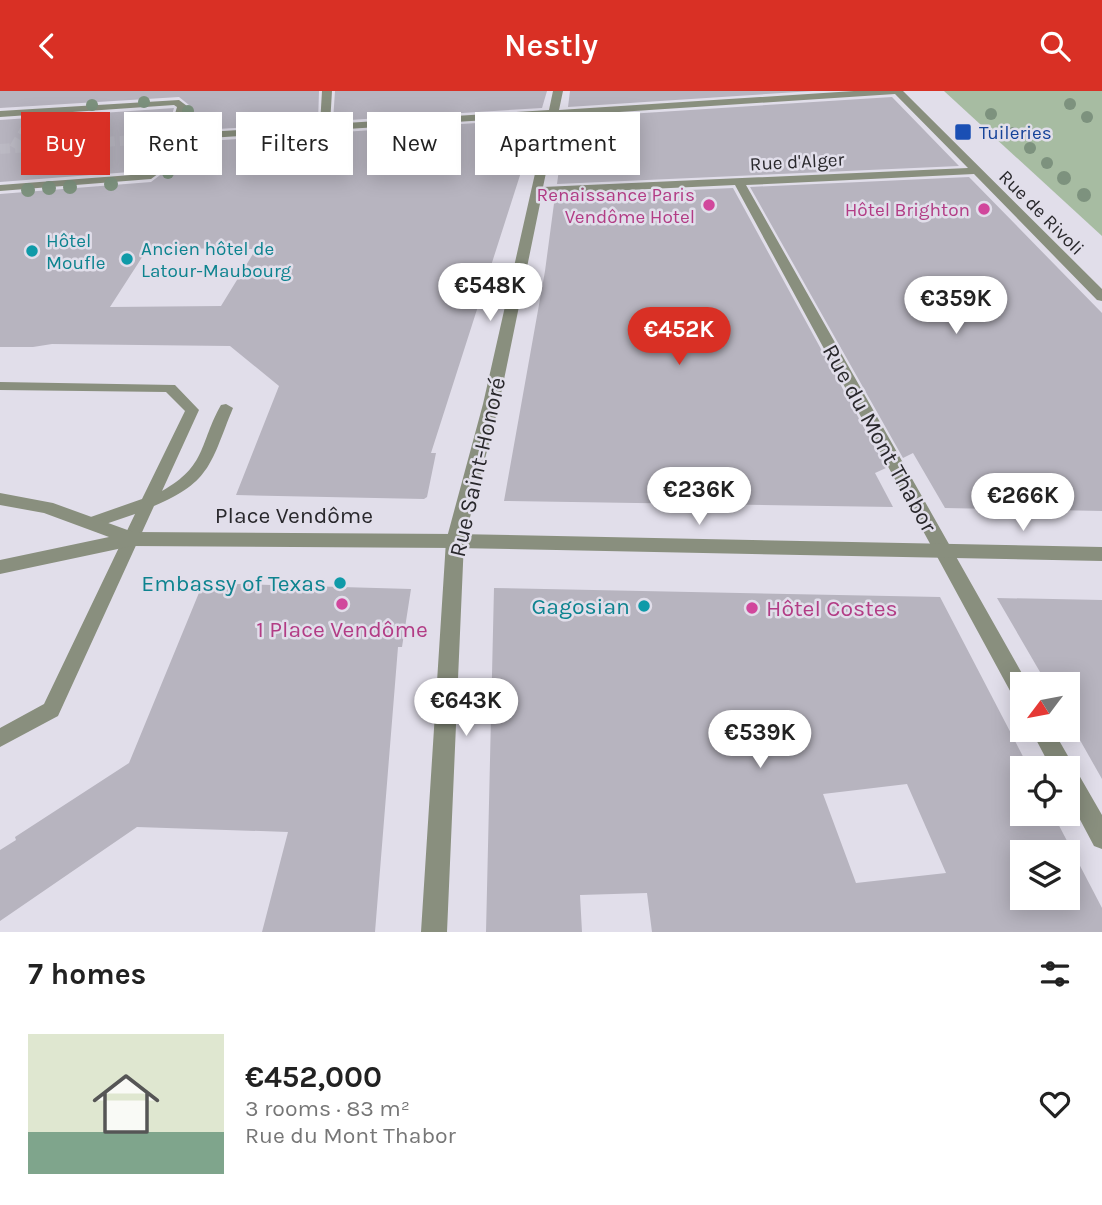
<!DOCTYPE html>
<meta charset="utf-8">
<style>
body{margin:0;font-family:Karla,sans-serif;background:#f2f2f2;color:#222;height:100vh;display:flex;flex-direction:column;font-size:26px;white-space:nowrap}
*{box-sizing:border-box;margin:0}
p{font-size:23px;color:#767676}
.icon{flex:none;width:38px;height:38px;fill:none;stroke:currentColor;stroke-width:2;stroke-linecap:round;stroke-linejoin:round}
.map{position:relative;height:841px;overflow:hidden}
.details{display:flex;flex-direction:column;background:#fff;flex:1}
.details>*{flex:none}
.banner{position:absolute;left:21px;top:21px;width:700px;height:63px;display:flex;gap:14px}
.needle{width:46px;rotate:238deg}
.fabs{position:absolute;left:1010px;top:581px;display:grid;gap:14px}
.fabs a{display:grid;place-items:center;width:70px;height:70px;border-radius:0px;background:#fff;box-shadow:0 4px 18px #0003;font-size:35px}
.price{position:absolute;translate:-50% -60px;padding:0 16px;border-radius:24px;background:#fff;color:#222;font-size:23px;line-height:46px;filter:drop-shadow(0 2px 4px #0008)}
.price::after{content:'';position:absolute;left:50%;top:42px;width:21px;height:16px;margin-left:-10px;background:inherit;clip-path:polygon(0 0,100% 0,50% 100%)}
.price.on{background:#d93025;color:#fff}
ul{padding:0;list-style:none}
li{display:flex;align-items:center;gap:21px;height:175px;padding:0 28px}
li+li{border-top:2px solid #e0e0e0}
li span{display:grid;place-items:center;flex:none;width:196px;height:140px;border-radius:0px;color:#555}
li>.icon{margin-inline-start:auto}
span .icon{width:84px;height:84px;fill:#fffc;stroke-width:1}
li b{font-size:30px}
h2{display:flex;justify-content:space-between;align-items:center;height:84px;padding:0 28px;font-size:30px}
.pill{padding:0 24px;border-radius:0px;background:#fff;box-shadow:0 4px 18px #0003;font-size:24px;line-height:63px}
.pill.on{background:#d93025;color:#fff}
header{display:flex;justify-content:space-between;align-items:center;height:91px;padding:0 28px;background:#d93025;color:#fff;font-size:32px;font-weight:600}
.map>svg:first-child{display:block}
.green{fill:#a7bca2}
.building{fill:#b7b4bf;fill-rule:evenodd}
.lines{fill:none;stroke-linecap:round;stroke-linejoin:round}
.pedestrian-tunnel{stroke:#bcbac4;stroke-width:10;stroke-dasharray:10 5;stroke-linecap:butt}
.service{fill:#898f7e;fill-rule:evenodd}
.pedestrian{fill:#898f7e;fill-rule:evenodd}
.minor{fill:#898f7e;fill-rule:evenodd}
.tertiary{fill:#898f7e;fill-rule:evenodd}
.tree{fill:#7d927e}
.transit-dot{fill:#1a4fb4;stroke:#e1deea;stroke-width:2.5}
.hotel-dot{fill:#d1479c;stroke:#e1deea;stroke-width:2.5}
.culture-dot{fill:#0f9aa8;stroke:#e1deea;stroke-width:2.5}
.labels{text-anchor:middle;stroke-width:5;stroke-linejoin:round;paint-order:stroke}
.far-transit-label{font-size:19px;fill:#164399;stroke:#e1deea;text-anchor:start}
.far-street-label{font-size:19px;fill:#29282c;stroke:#e1deea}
.far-hotel-label{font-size:19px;fill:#b23c85;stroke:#e1deea;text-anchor:end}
.far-culture-label{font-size:19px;fill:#0d838f;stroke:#e1deea;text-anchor:start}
.street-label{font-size:23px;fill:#29282c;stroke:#e1deea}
.culture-label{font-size:23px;fill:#0d838f;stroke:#e1deea;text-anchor:end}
.hotel-label{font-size:23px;fill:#b23c85;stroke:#e1deea;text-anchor:start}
</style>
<header><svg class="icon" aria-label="back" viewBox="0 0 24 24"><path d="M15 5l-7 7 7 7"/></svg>Nestly<svg class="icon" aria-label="search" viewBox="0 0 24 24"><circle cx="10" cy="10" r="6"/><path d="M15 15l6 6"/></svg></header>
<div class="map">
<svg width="1102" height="841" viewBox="0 0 1102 841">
<rect width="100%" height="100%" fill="#e1deea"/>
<path class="green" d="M944 0H1102V145Z"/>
<path class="building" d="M0 0H319L318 32 183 40 189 14 179 6 0 17Z
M335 0H547L542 17 333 30Z
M570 0H813L568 16Z
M892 6 959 75 557 93 566 27Z
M174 17 167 41 143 47 148 52 162 53 153 71 143 80 0 91V29Z
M538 28 431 362H436L427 406 424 408 236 404 279 295 230 255 52 253 33 256H0V103L151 91 168 78 179 52ZM148 157 256 158 221 215 110 216Z
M969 86 1102 222V420L945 417 913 362 903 367 750 96Z
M733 97 886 377 875 382 893 416 504 410 545 180 555 105Z
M203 492 411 498 402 556H398L375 841H262L288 741 137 736 0 830V759L16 749 15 746 129 672Z
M494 497 940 506 1029 677H1022V723H1053L1102 817V841H652L647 802 580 804 582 841H486ZM907 693 946 782 856 792 823 703ZM1022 761H1068V807H1022Z
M997 507 1102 509V688L1068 628V593H1047Z"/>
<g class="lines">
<path class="pedestrian-tunnel" d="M14 57 31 29
M0 58 150 48"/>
<path class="service" d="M0 291 175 294 199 319 162 400C207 375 199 353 221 314L226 313 233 317C211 370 212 391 154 415L58 625 0 656V637L44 613 135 423 91 438 83 432 85 428 142 408 185 320 166 301 0 299Z"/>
<path class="pedestrian" d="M179 9 187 15 178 46C171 51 152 53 145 48L169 43 177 16 174 14 0 26V20Z"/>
<path class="minor" d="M322 0H332L330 33 549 19 553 0H563L559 19 854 0H903L1102 198V210L1097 209 974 83 746 94 1028 593H1022V612L1015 609 735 94 542 103 499 313 464 450 447 841H421L446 450 483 313 548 25 177 49 166 77 151 88 0 100V94L144 83C165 70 159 52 173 43L320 34ZM895 3 968 77 543 96 558 25Z
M1031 639H1053L1102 724V758L1094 755 1068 706V677H1051Z"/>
<path class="tertiary" d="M0 402 53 412 133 441 455 443 1102 456V470L455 457 132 455 0 483V469L109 446 44 422 0 414Z"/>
</g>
<g class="tree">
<circle cx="144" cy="11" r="6"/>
<circle cx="1070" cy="13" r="6"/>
<circle cx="92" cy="14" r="6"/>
<circle cx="188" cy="20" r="6"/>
<circle cx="991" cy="23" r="6"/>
<circle cx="1087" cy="26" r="6"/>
<circle cx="1013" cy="42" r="6"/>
<circle cx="1030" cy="57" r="6"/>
<circle cx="176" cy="59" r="6"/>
<circle cx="1047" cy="72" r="6"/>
<circle cx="168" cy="82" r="6"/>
<circle cx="1064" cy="87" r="7"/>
<circle cx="111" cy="93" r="7"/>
<circle cx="70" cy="96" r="7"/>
<circle cx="49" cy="97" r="7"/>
<circle cx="28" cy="99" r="7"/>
<circle cx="1084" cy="104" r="7"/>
</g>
<rect class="transit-dot" x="954" y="32" width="18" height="18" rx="3.5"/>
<g class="hotel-dot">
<circle cx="709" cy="114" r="7"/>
<circle cx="984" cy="118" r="7"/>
<circle cx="342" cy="513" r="7"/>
<circle cx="752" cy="517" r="7"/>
</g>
<g class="culture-dot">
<circle cx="32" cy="160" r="7"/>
<circle cx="127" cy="168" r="7"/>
<circle cx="340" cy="492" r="7"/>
<circle cx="644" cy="515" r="7"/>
</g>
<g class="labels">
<g class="far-transit-label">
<text x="979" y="48">Tuileries</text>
</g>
<g class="far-street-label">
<text transform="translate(797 70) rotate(-3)" y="7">Rue d'Alger</text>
<text transform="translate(1042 121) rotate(45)" y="7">Rue de Rivoli</text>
</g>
<g class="far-hotel-label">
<text x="695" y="110">Renaissance Paris<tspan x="695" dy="22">Vendôme Hotel</tspan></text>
<text x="970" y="125">Hôtel Brighton</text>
</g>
<g class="far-culture-label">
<text x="46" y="156">Hôtel<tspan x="46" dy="22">Moufle</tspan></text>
<text x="141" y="164">Ancien hôtel de<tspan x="141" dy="22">Latour-Maubourg</tspan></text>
</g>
<g class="street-label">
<text transform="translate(880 347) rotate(61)" y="8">Rue du Mont Thabor</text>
<text transform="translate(477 376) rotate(-77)" y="8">Rue Saint-Honoré</text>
<text x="294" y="432">Place Vendôme</text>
</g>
<g class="culture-label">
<text x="326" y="500">Embassy of Texas</text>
<text x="630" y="523">Gagosian</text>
</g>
<g class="hotel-label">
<text x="766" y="525">Hôtel Costes</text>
<text x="342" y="546" text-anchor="middle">1 Place Vendôme</text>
</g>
</g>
</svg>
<div class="fabs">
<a><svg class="needle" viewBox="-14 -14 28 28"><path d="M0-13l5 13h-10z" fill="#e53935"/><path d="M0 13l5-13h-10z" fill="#767676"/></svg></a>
<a><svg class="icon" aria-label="locate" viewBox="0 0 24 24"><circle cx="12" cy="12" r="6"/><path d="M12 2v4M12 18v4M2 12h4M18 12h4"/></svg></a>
<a><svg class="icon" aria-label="layers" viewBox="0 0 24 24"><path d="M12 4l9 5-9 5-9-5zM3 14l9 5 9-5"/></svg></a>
</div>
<b class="price" style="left:490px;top:232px">€548K</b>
<b class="price" style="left:956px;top:245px">€359K</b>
<b class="price on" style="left:679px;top:276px">€452K</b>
<b class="price" style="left:699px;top:436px">€236K</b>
<b class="price" style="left:1023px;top:442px">€266K</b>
<b class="price" style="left:466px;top:647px">€643K</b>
<b class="price" style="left:760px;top:679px">€539K</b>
<div class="banner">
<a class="pill on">Buy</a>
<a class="pill">Rent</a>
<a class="pill">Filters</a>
<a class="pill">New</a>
<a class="pill">Apartment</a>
</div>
</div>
<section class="details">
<h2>7 homes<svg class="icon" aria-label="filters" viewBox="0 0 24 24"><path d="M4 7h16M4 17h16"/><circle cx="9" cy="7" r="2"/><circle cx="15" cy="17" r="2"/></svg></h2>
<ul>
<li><span style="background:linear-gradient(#dfe7d0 70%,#7fa58c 0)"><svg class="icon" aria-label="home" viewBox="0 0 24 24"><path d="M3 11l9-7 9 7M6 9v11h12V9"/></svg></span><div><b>€452,000</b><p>3 rooms · 83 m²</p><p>Rue du Mont Thabor</p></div><svg class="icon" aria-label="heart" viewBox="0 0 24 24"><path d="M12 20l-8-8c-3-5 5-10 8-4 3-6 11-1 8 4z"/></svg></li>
</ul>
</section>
